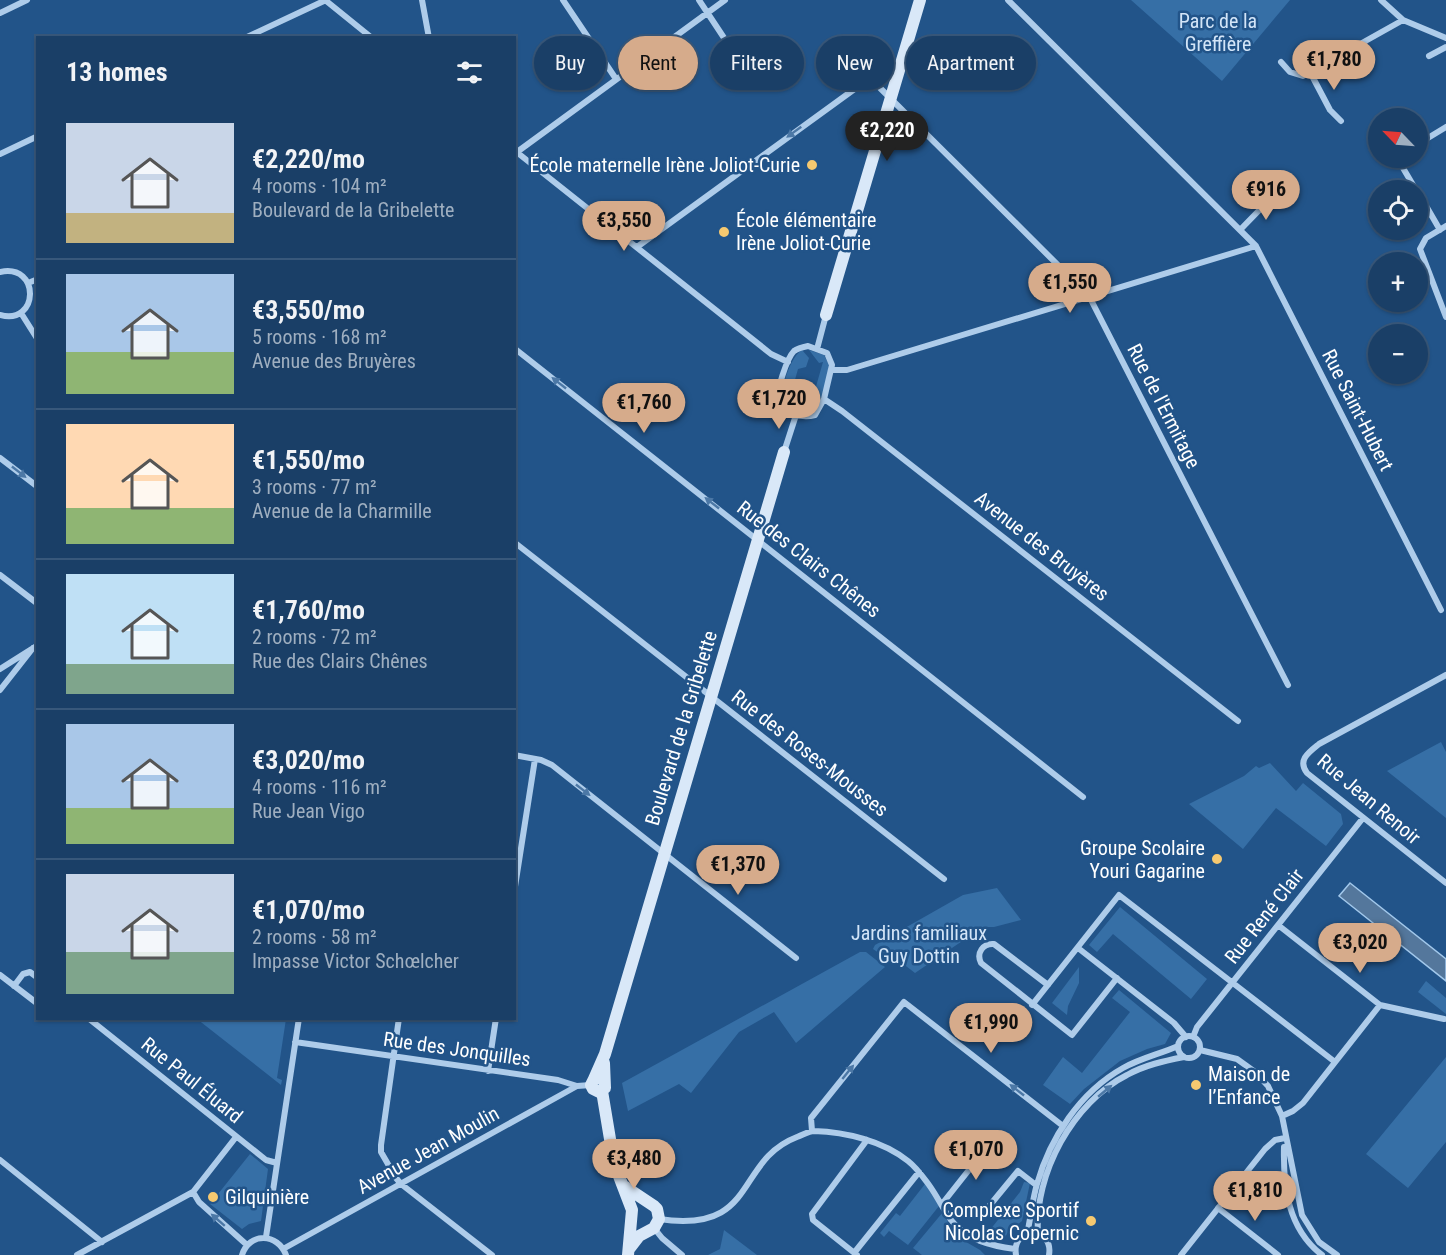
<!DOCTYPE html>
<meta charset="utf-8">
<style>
body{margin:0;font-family:"Roboto Condensed",sans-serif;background:#274a70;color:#f1f3f6;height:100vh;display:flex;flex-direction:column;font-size:22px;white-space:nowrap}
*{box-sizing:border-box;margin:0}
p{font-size:20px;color:#9fafc0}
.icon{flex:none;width:33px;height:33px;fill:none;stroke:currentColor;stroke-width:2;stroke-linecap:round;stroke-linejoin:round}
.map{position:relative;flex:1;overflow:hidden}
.drawer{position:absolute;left:36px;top:36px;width:480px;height:984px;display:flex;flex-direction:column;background:#1a3f67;border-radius:0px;box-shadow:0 2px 4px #0004,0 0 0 2px #38587b}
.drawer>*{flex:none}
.guide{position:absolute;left:534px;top:36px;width:570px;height:54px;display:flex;gap:12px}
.needle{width:39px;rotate:295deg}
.controls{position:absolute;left:1368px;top:108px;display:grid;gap:12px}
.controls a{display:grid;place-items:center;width:60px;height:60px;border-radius:50%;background:#1a3f67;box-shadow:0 2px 4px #0004,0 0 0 2px #38587b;font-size:30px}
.price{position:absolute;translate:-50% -51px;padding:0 14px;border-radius:21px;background:#d6ab8b;color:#111;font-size:20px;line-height:39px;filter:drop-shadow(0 2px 3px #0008)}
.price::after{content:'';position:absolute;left:50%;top:36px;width:18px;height:14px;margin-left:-9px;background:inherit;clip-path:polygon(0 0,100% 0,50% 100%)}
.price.selected{background:#222;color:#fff}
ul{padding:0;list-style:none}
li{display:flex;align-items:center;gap:18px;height:150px;padding:0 30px}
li+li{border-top:2px solid #38587b}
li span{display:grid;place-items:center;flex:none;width:168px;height:120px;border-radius:0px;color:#555}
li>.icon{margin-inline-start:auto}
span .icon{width:72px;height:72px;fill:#fffc;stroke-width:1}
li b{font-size:26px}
h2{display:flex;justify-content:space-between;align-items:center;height:72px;padding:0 30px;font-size:26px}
.tag{padding:0 21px;border-radius:27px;background:#1a3f67;box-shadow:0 2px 4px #0004,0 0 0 2px #38587b;font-size:21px;line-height:54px}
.tag.selected{background:#d6ab8b;color:#111}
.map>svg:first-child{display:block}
.green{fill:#366fa6}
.water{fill:#54779c;stroke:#a2c8eb;stroke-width:1.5}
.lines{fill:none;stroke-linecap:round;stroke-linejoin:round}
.minor{stroke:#aeccea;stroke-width:6}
.secondary{stroke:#d9e8f8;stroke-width:12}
.oneway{fill:#4c78a6}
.poi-dot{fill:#f6c970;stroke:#225489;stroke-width:2}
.labels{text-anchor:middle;stroke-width:5;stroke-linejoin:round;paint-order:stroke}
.park-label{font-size:20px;fill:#d3e5f8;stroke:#225489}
.poi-label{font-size:20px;fill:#fff;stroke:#225489;text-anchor:end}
.street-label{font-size:20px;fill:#fff;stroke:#225489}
</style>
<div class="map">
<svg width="1446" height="1255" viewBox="0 0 1446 1255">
<rect width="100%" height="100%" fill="#225489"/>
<path class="green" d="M1131 0H1290L1222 81Z
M802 350 809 358 806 367 798 369 789 401 784 404C779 391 790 357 802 350Z
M809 350 824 355 829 365C825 388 822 425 790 409L811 404 823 362 819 363Z
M1441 742 1446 752V818L1387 771Z
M1270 763 1296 791 1303 783 1341 814 1343 824 1326 846 1276 808 1243 849 1189 804 1244 776 1256 766 1259 768Z
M997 888 1021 920 994 927H983L915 973 893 956 889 960 873 949 875 945 963 895Z
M1120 907 1207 979 1191 999 1113 934 1097 952 1089 945Z
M860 952H866L885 967 796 1043 774 1012 739 1032 691 1093 679 1084 628 1111 622 1083Z
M1079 967V983L1068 1006 1067 1015 1052 1003Z
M1426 981 1446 998V1014L1418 992Z
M1119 990 1171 1033 1165 1044 1147 1049 1120 1061 1084 1089 1070 1104 1043 1085 1063 1057 1082 1073 1130 1012 1112 998Z
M197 1019H286L277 1078 282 1080 281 1085Z
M1446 1057V1142L1408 1188 1366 1154Z
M250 1154 268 1169 261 1221 249 1224 242 1229 210 1204Z
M1024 1182 1030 1183 1022 1221 1008 1232 1004 1239 986 1235 1020 1192Z
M925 1184 939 1206 908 1245 889 1231 884 1237 880 1233 896 1213 900 1216Z
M943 1212 954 1235 980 1250 985 1255H922L913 1248Z
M724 1230 757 1255H708L720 1249Z"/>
<path class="water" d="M1350 883 1446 959V981L1339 896Z"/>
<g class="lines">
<path class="minor" d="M325 0 372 38
M422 0 429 38
M563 0 616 79
M699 0 736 56
M1008 0 1256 246 1441 610
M1381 0 1403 20 1446 38
M0 13 27 0
M245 38 326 0
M1429 56 1446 47
M1281 62 1290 72 1303 76 1403 20
M1310 72 1330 110 1341 121
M1418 144 1446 127
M514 150 771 354 788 362
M517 152 725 0
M0 154 38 136
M1402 158 1403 168 1416 190
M1418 192 1440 230
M1446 226 1426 238 1420 249 1446 317
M1240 230 1273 196 1285 195
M637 247 867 80 873 81 1089 296 1288 685
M0 272C41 263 39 326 0 315
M28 283 38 279
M21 313 38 340
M808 346 827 353 832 365 824 399 815 415C804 418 782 415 778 401 776 391 787 358 794 351 798 348 803 347 808 346Z
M514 348 1083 797
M817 349 826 315
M832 370H847L1256 246
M824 399 842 411 1238 721
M784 452 796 415
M0 458 38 487
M514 542 944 879
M0 575 38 604
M0 669 38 645
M1446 675 1319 744C1309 752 1297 760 1307 773L1446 883
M0 690 33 648
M514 755 541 760 552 765 796 958
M514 893 535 759
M1278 925 1380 1005 1444 1019
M1078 948 1174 1023 1186 1037
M0 975 38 1004
M1048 985 994 944C983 943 976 953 981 963L1072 1035 1117 978
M14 986 23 974 30 972 38 978
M1032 1005 1119 895 1335 1062
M88 1018 266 1160 277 1163
M399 1018 381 1145V1152L396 1178 401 1184 492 1255
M1178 1047a11 11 0 1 1 22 0a11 11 0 1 1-22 0Z
M1193 1037 1197 1027 1363 818
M295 1042 558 1080 577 1086
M1200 1050 1237 1059 1255 1072 1268 1086 1282 1116 1302 1215 1319 1242 1337 1255
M488 1071 496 1018
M1282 1116 1293 1111 1303 1103 1380 1005
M812 1131 811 1118 904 1002 1063 1126
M1284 1147C1283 1187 1288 1229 1322 1255
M0 1160 102 1242
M193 1192 199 1202 247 1245
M942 1204 991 1142
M1218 1208 1278 1255
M981 1216 1018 1171 1036 1185
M659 1219C759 1234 734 1161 797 1137 803 1135 809 1131 814 1131 846 1132 883 1141 908 1161 917 1168 923 1177 929 1185 937 1196 943 1209 951 1220 966 1240 992 1246 1015 1249
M654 1228 662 1238 682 1255
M1027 1234C1031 1217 1032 1201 1037 1184 1050 1138 1080 1092 1123 1068 1141 1058 1160 1054 1178 1046
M1038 1234C1034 1174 1073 1102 1127 1075 1145 1065 1164 1061 1184 1057
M266 1237 299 1018
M283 1249 577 1086 591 1085
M854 1253 919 1172
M77 1255 193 1192 236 1137
M242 1255C249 1232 278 1233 286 1255
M857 1255 813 1220 812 1214 867 1140
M1016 1255C1011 1226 1054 1226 1049 1255
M1181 1255 1265 1149 1275 1140 1285 1138"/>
<path class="secondary" d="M826 315 920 0
M594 1079 605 1054 784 452
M604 1080 599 1078 594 1079 591 1085 593 1089 599 1092 605 1088 604 1063
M602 1091 614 1163 632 1210 628 1255
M624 1186 654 1206 657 1209 659 1219 654 1228 639 1236 629 1249"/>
</g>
<defs><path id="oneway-solid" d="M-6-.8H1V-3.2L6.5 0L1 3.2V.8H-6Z" transform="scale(1.5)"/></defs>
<g class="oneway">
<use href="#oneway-solid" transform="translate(794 132) rotate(144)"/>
<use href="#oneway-solid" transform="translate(559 383) rotate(-142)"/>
<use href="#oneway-solid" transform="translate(19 472) rotate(38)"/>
<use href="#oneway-solid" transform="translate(712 503) rotate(-142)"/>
<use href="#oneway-solid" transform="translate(583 790) rotate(38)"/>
<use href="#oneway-solid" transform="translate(848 1072) rotate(-51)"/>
<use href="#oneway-solid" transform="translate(1017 1090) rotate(-142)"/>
<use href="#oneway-solid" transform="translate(1105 1091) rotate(-40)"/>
<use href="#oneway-solid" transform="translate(218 1220) rotate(-139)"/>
</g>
<g class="poi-dot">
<circle cx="812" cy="165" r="6"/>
<circle cx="724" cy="232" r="6"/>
<circle cx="1217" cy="859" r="6"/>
<circle cx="1196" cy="1085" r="6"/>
<circle cx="213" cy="1197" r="6"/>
<circle cx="1091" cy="1221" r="6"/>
</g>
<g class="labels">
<g class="park-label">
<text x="1218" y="28">Parc de la<tspan x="1218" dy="23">Greffière</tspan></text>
<text x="919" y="940">Jardins familiaux<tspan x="919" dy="23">Guy Dottin</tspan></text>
</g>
<g class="poi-label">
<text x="800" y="172">École maternelle Irène Joliot-Curie</text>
<text x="736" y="227" text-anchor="start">École élémentaire<tspan x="736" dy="23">Irène Joliot-Curie</tspan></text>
<text x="1205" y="855">Groupe Scolaire<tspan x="1205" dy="23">Youri Gagarine</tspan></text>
<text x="1208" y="1081" text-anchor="start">Maison de<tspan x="1208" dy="23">l’Enfance</tspan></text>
<text x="225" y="1204" text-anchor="start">Gilquinière</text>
<text x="1079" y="1217">Complexe Sportif<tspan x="1079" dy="23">Nicolas Copernic</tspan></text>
</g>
<g class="street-label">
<text transform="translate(1164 406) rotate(63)" y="7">Rue de l'Ermitage</text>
<text transform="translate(1358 410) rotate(63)" y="7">Rue Saint-Hubert</text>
<text transform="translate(1042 546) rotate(38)" y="7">Avenue des Bruyères</text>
<text transform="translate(809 559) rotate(38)" y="7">Rue des Clairs Chênes</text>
<text transform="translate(681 728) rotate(-73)" y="7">Boulevard de la Gribelette</text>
<text transform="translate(810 753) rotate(38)" y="7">Rue des Roses-Mousses</text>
<text transform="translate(1369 799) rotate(40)" y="7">Rue Jean Renoir</text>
<text transform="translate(1264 916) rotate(-52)" y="7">Rue René Clair</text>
<text transform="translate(457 1049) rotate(8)" y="7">Rue des Jonquilles</text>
<text transform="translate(192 1080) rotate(39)" y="7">Rue Paul Éluard</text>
<text transform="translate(428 1150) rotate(-29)" y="7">Avenue Jean Moulin</text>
</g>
</g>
</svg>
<div class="controls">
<a><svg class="needle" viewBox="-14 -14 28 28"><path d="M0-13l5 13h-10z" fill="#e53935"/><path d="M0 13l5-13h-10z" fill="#9fafc0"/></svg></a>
<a><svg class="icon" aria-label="locate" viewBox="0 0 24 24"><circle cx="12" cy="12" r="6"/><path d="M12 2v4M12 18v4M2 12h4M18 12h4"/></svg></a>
<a>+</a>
<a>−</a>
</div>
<b class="price" style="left:1334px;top:91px">€1,780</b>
<b class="price selected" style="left:887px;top:162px">€2,220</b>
<b class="price" style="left:1266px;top:221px">€916</b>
<b class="price" style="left:624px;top:252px">€3,550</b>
<b class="price" style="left:1070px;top:314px">€1,550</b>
<b class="price" style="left:779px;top:430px">€1,720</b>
<b class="price" style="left:644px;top:434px">€1,760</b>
<b class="price" style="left:738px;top:896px">€1,370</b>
<b class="price" style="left:1360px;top:974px">€3,020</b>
<b class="price" style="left:991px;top:1054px">€1,990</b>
<b class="price" style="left:976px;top:1181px">€1,070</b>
<b class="price" style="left:634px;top:1190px">€3,480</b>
<b class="price" style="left:1255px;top:1222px">€1,810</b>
<div class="guide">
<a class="tag">Buy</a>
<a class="tag selected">Rent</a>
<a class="tag">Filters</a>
<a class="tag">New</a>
<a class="tag">Apartment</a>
</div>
<section class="drawer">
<h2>13 homes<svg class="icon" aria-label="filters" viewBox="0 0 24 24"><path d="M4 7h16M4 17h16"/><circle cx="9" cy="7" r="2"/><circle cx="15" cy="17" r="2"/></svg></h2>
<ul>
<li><span style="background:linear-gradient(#c9d6e8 75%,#c2b280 0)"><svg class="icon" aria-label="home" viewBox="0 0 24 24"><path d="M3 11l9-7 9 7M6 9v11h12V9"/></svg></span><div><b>€2,220/mo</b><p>4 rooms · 104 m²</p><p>Boulevard de la Gribelette</p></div></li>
<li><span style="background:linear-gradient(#a9c7e8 65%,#8fb573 0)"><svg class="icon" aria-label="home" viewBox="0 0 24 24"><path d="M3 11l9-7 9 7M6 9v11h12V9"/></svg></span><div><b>€3,550/mo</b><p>5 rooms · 168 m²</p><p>Avenue des Bruyères</p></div></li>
<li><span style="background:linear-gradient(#ffd9b3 70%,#8fb573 0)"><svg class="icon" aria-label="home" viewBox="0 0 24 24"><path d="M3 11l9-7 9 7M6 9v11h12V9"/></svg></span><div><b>€1,550/mo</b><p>3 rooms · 77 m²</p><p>Avenue de la Charmille</p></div></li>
<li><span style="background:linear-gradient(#bfe0f5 75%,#7fa58c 0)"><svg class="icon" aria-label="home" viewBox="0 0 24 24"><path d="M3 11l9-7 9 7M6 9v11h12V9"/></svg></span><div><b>€1,760/mo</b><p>2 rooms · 72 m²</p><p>Rue des Clairs Chênes</p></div></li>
<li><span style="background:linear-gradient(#a9c7e8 70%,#8fb573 0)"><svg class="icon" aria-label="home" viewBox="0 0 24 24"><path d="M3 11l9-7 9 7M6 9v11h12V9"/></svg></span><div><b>€3,020/mo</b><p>4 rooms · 116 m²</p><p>Rue Jean Vigo</p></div></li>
<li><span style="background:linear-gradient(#c9d6e8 65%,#7fa58c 0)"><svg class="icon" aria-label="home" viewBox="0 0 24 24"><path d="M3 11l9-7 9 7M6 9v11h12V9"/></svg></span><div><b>€1,070/mo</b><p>2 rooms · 58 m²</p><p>Impasse Victor Schœlcher</p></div></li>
</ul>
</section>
</div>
